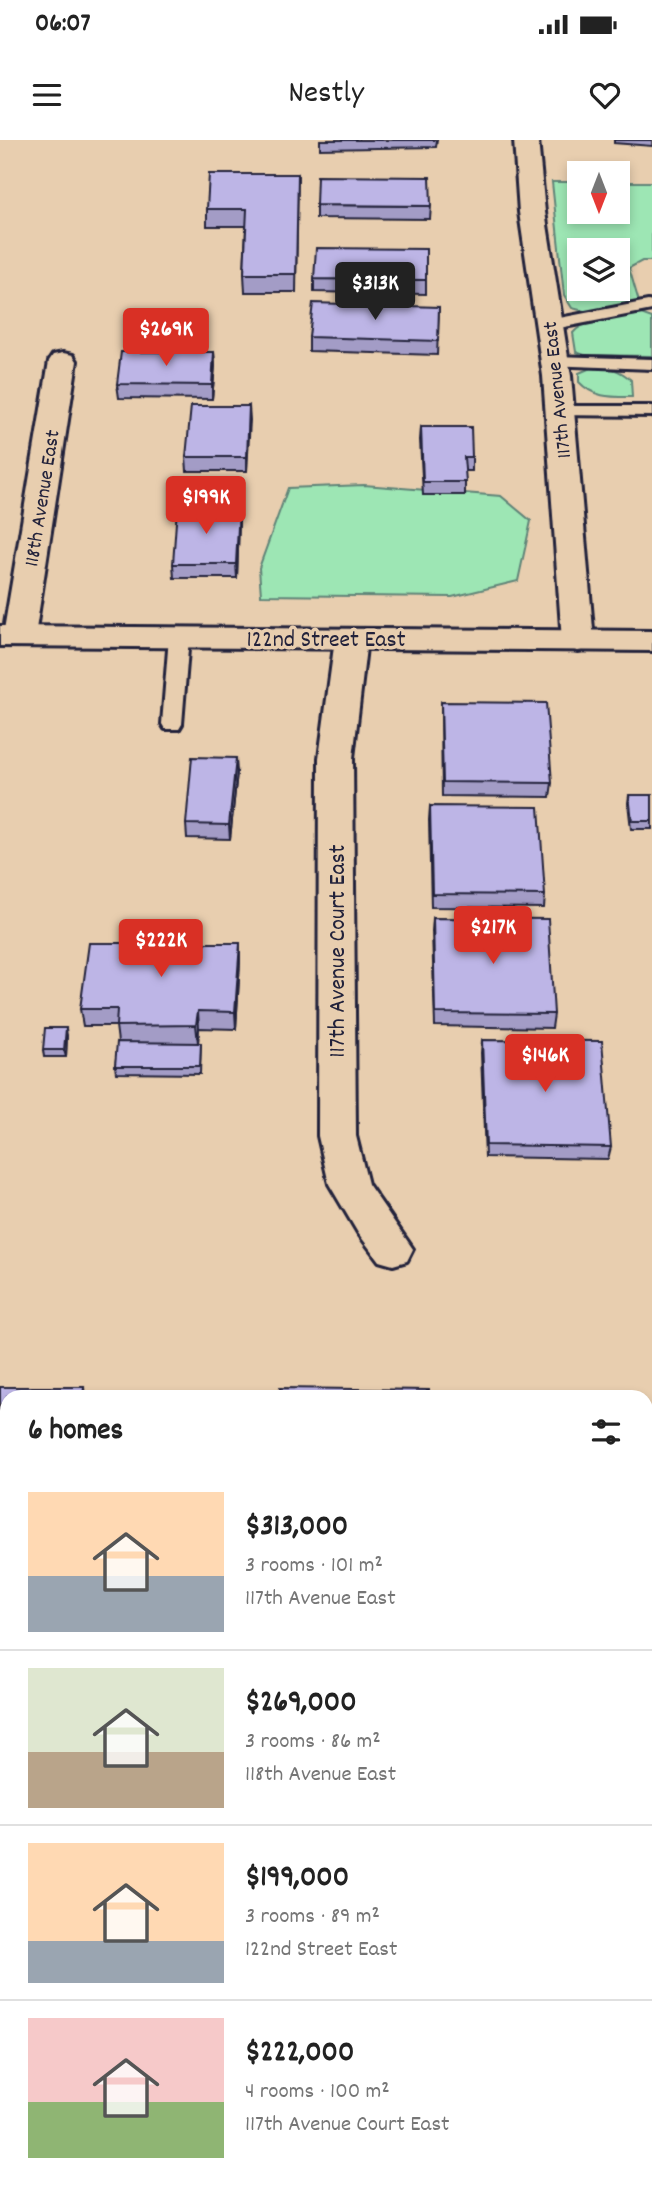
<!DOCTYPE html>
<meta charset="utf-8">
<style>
body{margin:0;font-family:Dekko,sans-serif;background:#f6f6f6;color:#222;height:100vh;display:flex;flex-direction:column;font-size:26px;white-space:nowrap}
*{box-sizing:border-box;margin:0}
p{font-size:23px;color:#767676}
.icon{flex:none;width:38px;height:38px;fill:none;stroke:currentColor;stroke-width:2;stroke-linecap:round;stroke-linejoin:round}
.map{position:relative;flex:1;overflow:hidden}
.side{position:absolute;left:0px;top:1250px;width:653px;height:800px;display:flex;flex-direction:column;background:#fff;border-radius:21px 21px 0 0;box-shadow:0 4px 10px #0003}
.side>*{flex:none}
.needle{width:46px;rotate:180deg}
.buttons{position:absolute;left:567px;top:21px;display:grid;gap:14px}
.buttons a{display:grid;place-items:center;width:63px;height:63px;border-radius:0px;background:#fff;box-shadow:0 4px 10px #0003;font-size:35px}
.price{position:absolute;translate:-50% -60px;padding:0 16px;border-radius:7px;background:#d93025;color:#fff;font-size:23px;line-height:46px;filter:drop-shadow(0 2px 4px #0008)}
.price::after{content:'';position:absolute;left:50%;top:42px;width:21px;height:16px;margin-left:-10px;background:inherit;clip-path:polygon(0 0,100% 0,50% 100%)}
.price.active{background:#222;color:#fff}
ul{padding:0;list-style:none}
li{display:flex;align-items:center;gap:21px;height:175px;padding:0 28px}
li+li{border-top:2px solid #e0e0e0}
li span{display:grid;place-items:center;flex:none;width:196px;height:140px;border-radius:0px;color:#555}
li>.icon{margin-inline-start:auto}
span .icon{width:84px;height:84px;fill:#fffc;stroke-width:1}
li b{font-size:30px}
h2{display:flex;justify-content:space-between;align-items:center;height:84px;padding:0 28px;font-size:30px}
.status{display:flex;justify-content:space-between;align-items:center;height:49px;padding:0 35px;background:#fff;direction:ltr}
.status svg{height:19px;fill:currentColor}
header{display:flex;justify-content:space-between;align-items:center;height:91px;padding:0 28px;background:#fff;font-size:32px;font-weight:600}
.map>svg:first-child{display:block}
.green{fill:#9de6b4;stroke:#608478;stroke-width:2;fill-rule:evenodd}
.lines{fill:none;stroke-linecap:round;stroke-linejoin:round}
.service-casing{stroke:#22223b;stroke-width:6}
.minor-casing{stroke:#22223b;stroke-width:6}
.tertiary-casing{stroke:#22223b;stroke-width:6}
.service{fill:#e8ceaf;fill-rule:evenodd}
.minor{fill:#e8ceaf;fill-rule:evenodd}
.tertiary{fill:#e8ceaf;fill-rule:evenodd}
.wall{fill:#a39cc6;stroke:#22223b;stroke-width:2}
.shaded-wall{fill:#847fa1;stroke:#22223b;stroke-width:2}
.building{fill:#bdb5e6;stroke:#22223b;stroke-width:2}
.labels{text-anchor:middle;stroke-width:7;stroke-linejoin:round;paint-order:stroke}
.far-street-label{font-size:21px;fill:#22223b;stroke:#e8ceaf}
.street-label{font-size:24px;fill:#22223b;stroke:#e8ceaf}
</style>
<div class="status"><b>06:07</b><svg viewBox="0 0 49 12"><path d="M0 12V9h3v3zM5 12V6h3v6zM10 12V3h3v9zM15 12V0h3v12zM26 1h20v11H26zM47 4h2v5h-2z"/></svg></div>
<header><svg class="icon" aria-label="menu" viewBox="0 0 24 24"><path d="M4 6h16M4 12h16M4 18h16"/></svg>Nestly<svg class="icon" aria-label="heart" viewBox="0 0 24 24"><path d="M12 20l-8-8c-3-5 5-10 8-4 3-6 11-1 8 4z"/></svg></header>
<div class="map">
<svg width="652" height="2048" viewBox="0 0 652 2048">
<rect width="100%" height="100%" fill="#e8ceaf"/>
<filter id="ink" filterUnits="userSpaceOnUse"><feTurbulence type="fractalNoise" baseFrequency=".0143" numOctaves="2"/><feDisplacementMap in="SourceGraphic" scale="14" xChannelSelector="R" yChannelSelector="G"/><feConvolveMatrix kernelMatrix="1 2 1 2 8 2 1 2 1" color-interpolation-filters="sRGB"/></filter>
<g filter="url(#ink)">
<path class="green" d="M552 42H579V72H618V42H652V121H642L629 128 639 162 637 165 588 172 572 168 564 155ZM579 110H618V149H579Z
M641 174 652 178V216L584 215 576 212 573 193C586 177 622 178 641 174Z
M593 227C609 227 619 229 631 240L632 257C611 257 594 258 579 242V233Z
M364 345 501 356 531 381 518 441 452 457 261 455 259 428 288 348Z
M7 1770V1871L0 1876V1772Z
M646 1808H652V1940L646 1931Z"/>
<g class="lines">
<defs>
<path id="service" d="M648 161 652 162V170L549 190 540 185 549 180Z
M554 216 652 219V229L548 225 545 221 548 217Z
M560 266H652V276L554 275 551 271Z
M179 490 186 492 189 497 182 584 179 589H165L162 584 169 497 172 492Z
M262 2042H295L297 2048H263Z"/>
<path id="minor" d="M514 0H538L545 72 571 236 594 501 589 508 578 511 567 508 562 501 543 236 519 72Z
M63 213 73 215 77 221 35 496 30 503 19 506 8 503 3 496 49 221 53 215Z
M351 489 362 492 367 499 353 618 356 996 368 1044 413 1109 407 1121 393 1125 379 1121 358 1093 329 1044 318 996 319 618 335 499 340 492Z
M0 1679H7V1725H0Z
M646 1697 652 1698V1746L646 1745Z"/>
<path id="tertiary" d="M0 486 652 491V511L0 506Z"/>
</defs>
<use href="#service" class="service-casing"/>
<use href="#minor" class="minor-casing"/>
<use href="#tertiary" class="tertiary-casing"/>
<use href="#service" class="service"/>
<use href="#minor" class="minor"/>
<use href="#tertiary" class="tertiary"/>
</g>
<path class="wall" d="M320 0H437L436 7 320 9Z
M614 0H652V6L614 3Z
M298 34 296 152H245L244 134 246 86H207V69Z
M316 65 431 66 430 79 316 78Z
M314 139 426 140V154L314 152Z
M439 167 437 215 309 211V197Z
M214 212 215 226 212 259 119 258 117 244Z
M249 266 247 331H187L186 317Z
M421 287 472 317V331H465V355H423L420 300Z
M239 368V382L237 438H174L173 424Z
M441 562 552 643 550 657 442 656 441 576Z
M237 632 230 699 187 698 186 684Z
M629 655H652V689H631L628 663Z
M430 666 545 755 544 768 431 767 429 680Z
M433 778 554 874 552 888 435 886 432 791Z
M202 794 203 803H240V821L236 889 199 888 198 903H160H201L200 934 116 933 115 926 118 902 116 886H83L80 869 127 803Z
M67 896 66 917H44L43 910Z
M482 900 611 1007 608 1019 485 1017 481 913Z
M0 1247H84L85 1256H7V1345H0Z
M646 1430H652V1576L646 1575Z"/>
<path class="shaded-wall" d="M214 212 215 226 212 259V245Z
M249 266 250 280 247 331V317Z
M239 368V382L237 438 236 424Z
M236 618 237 632 230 699 229 685Z
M240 803V821L236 889 235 872Z
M198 871 199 888 198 903 196 885Z
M66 888 67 896 66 917 64 910Z"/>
<path class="building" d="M209 34H298L296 134H244L247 69H207Z
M317 36 430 37 431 66 316 65Z
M316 108 426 109V140L314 139Z
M313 163 439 167 438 201 309 197Z
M121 212H214L212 245 117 244Z
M191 266H249L247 317H186Z
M421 287H471L472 317H464L466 342H423Z
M177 368H239L236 424H173Z
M441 562 546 563 552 643 443 642Z
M192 617 236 618 229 685 186 684Z
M629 655H652V681H632Z
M430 666 539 667 545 755 432 754Z
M433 778 548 779 554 874 435 873Z
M127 792 202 794V803H240L235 872 198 871 196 885 116 886 117 869H80L89 803H127Z
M45 888H66L64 910H43Z
M482 900 602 901 611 1007 486 1005Z
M117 902 201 903 200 926H115Z
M0 1247H84L83 1256H7V1334H0Z
M280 1248 429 1250V1256H279Z
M646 1430H652V1565H646Z
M0 1994H7V2042H140V2048H0Z
M444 2042H630V2048H444Z"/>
</g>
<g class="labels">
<g class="far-street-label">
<text transform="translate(556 250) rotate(-96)" y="7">117th Avenue East</text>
<text transform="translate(41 358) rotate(-81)" y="7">118th Avenue East</text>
</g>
<g class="street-label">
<text x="326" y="506">122nd Street East</text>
<text transform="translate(336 811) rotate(-90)" y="8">117th Avenue Court East</text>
</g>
</g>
</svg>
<div class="buttons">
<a><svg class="needle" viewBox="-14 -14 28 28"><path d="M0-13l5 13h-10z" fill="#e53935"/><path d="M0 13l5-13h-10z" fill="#767676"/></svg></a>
<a><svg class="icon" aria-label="layers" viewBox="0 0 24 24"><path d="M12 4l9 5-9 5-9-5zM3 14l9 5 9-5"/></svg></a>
</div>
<b class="price active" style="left:375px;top:182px">$313K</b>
<b class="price" style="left:166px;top:228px">$269K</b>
<b class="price" style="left:206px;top:396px">$199K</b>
<b class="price" style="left:493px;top:826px">$217K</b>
<b class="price" style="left:161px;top:839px">$222K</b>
<b class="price" style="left:545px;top:954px">$146K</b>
<section class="side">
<h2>6 homes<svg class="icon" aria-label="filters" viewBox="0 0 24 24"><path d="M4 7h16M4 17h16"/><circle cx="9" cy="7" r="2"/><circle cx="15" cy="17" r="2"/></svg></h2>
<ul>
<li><span style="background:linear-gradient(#ffd9b3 60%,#9aa5b1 0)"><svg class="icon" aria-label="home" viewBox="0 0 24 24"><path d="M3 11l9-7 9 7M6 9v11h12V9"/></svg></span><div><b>$313,000</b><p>3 rooms · 101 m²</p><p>117th Avenue East</p></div></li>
<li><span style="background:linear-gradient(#dfe7d0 60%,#b9a48a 0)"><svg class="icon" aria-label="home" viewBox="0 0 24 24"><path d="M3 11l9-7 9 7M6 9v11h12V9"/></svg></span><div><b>$269,000</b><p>3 rooms · 86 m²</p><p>118th Avenue East</p></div></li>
<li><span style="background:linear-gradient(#ffd9b3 70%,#9aa5b1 0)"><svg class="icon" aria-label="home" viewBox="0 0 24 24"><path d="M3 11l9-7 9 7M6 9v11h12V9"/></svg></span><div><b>$199,000</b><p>3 rooms · 89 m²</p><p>122nd Street East</p></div></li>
<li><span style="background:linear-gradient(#f6c9c9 60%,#8fb573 0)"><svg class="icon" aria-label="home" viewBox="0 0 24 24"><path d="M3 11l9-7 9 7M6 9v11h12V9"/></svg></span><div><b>$222,000</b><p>4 rooms · 100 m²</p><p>117th Avenue Court East</p></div></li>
</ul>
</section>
</div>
